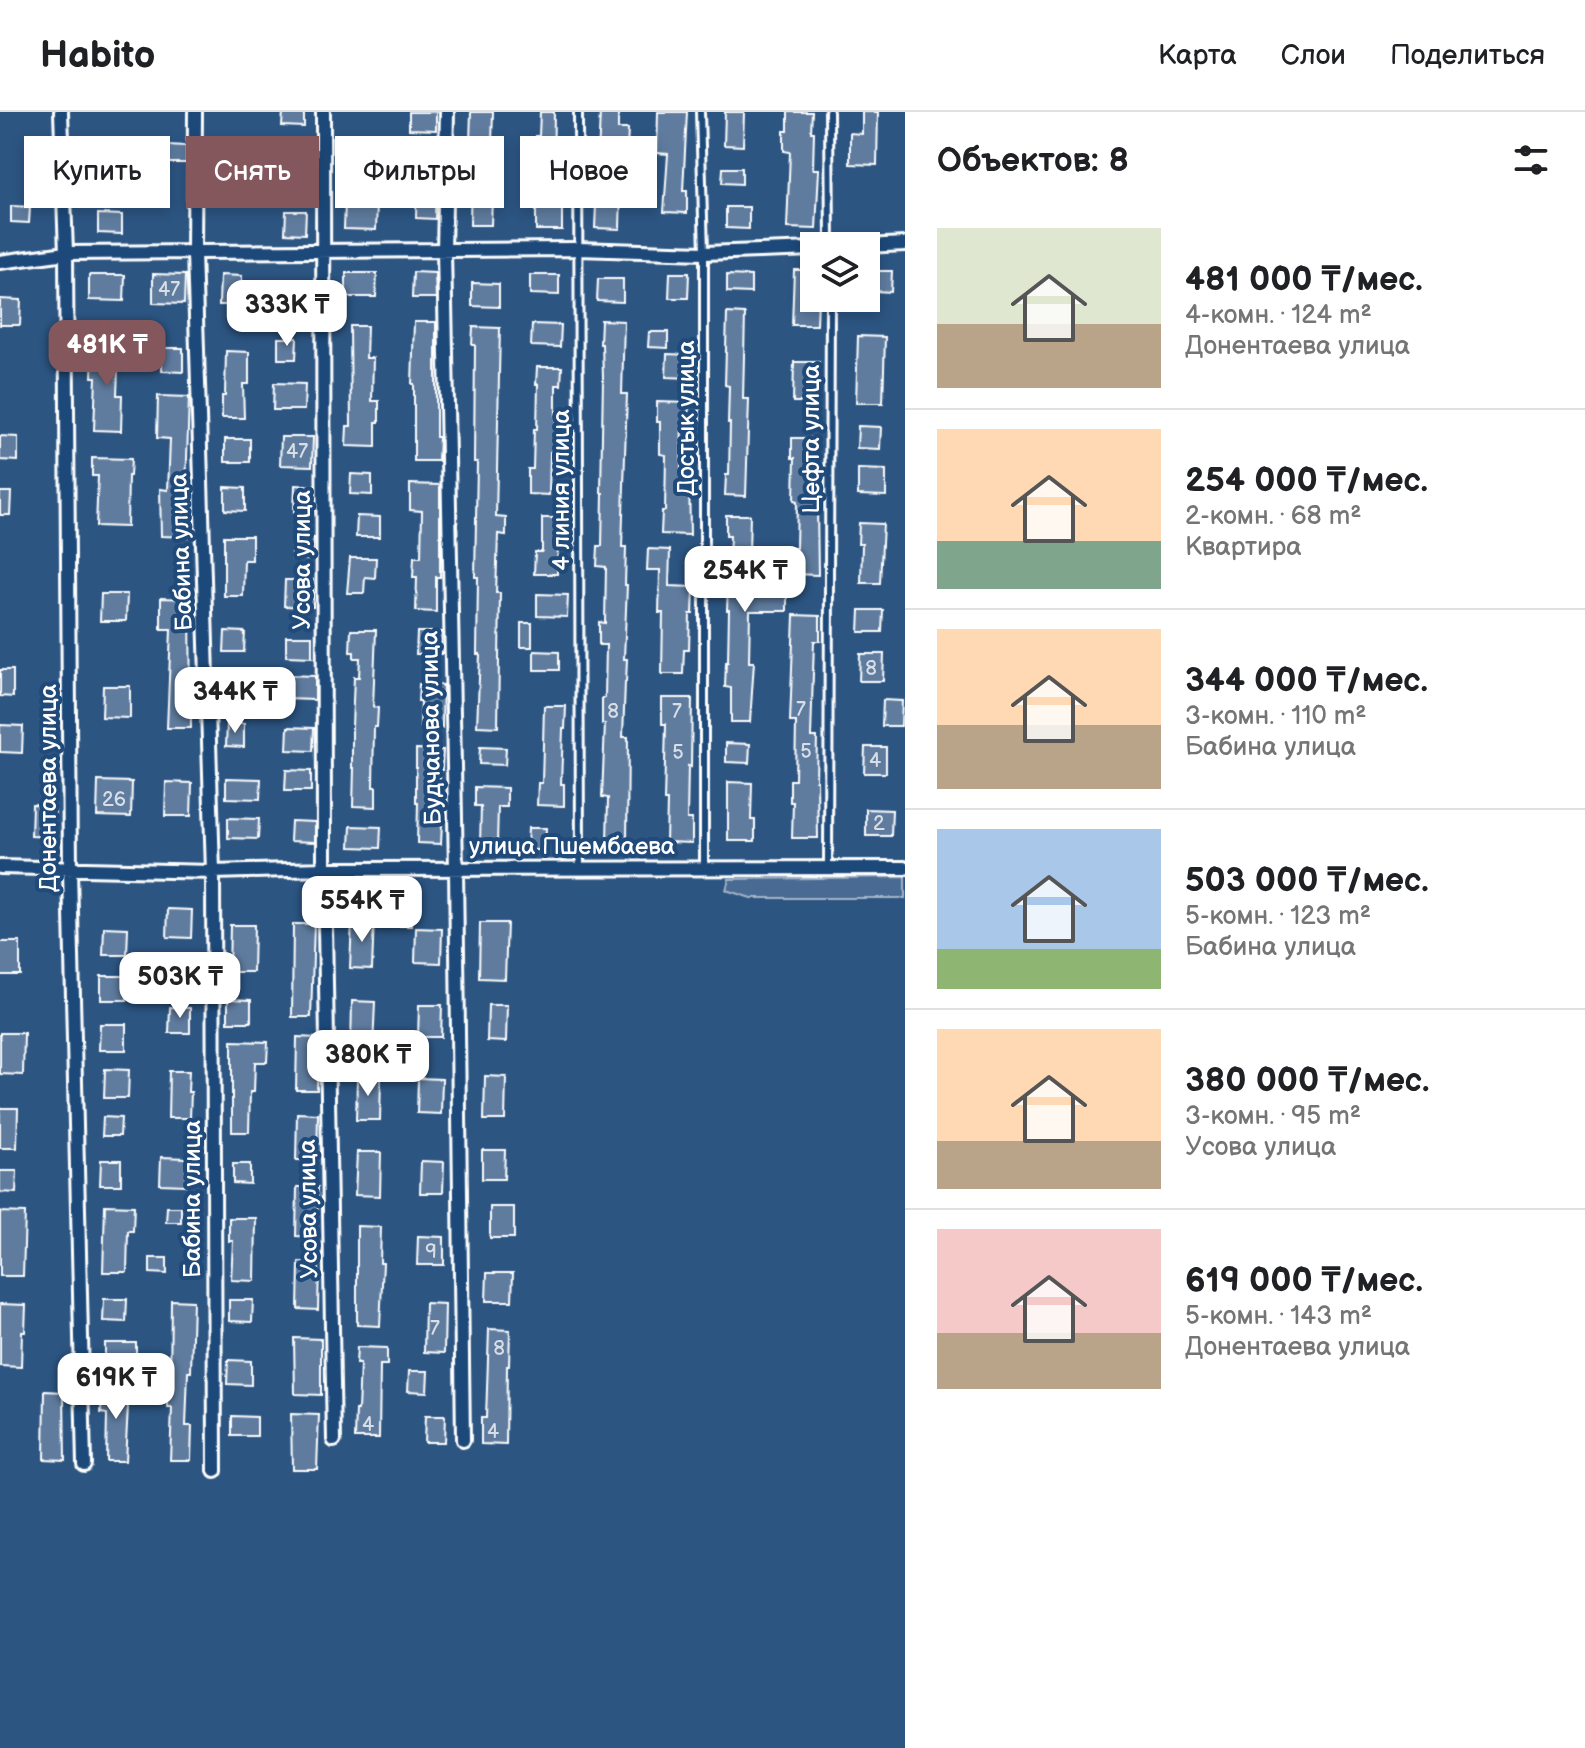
<!DOCTYPE html>
<html lang="ru">
<meta charset="utf-8">
<style>
body{margin:0;font-family:"Balsamiq Sans",sans-serif;background:#f6f6f6;color:#202124;height:100vh;display:flex;flex-direction:column;font-size:30px;white-space:nowrap}
*{box-sizing:border-box;margin:0}
p{font-size:26px;color:#757577}
.icon{flex:none;width:44px;height:44px;fill:none;stroke:currentColor;stroke-width:2;stroke-linecap:round;stroke-linejoin:round}
.map{position:relative;flex:1;overflow:hidden}
.sheet{display:flex;flex-direction:column;background:#fff;width:680px}
.sheet>*{flex:none}
.top-card{position:absolute;left:24px;top:24px;width:760px;height:72px;display:flex;gap:16px}
.tools{position:absolute;left:800px;top:120px;display:grid;gap:16px}
.tools a{display:grid;place-items:center;width:80px;height:80px;border-radius:0px;background:#fff;box-shadow:0 4px 12px #0003;font-size:40px}
.price{position:absolute;translate:-50% -68px;padding:0 18px;border-radius:16px;background:#fff;color:#222;font-size:26px;line-height:52px;filter:drop-shadow(0 2px 4px #0008)}
.price::after{content:'';position:absolute;left:50%;top:48px;width:24px;height:18px;margin-left:-12px;background:inherit;clip-path:polygon(0 0,100% 0,50% 100%)}
.price.active{background:#84575d;color:#fff}
ul{padding:0;list-style:none}
li{display:flex;align-items:center;gap:24px;height:200px;padding:0 32px}
li+li{border-top:2px solid #e0e0e0}
li span{display:grid;place-items:center;flex:none;width:224px;height:160px;border-radius:0px;color:#555}
li>.icon{margin-inline-start:auto}
span .icon{width:96px;height:96px;fill:#fffc;stroke-width:1}
li b{font-size:34px}
h2{display:flex;justify-content:space-between;align-items:center;height:96px;padding:0 32px;font-size:34px}
.chip{padding:0 28px;border-radius:0px;background:#fff;box-shadow:0 4px 12px #0003;font-size:28px;line-height:72px}
.chip.active{background:#84575d;color:#fff}
header{display:flex;align-items:center;gap:48px;box-sizing:border-box;height:112px;padding:0 40px;background:#fff;border-bottom:2px solid #e0e0e0}
header strong{font-size:38px}
nav{display:flex;gap:44px;margin-inline-start:auto;font-size:28px}
main{display:flex;flex:1;min-height:0}
.map>svg:first-child{display:block}
.green{fill:#486b92;stroke:#a4b5c8;stroke-width:2}
.building{fill:#5e7c9f;stroke:#fff;stroke-width:2}
.lines{fill:none;stroke-linecap:round;stroke-linejoin:round}
.lane-casing{stroke:#fff;stroke-width:12}
.street-casing{stroke:#fff;stroke-width:18}
.lane{stroke:#1f4a7a;stroke-width:6}
.street{stroke:#1f4a7a;stroke-width:12}
.labels{text-anchor:middle;stroke-width:8;stroke-linejoin:round;paint-order:stroke}
.number-label{font-size:20px;fill:#d7dee7}
.street-label{font-size:24px;fill:#fff;stroke:#1f4a7a}
</style>
<header>
<strong>Habito</strong>
<nav><a>Карта</a><a>Слои</a><a>Поделиться</a></nav>
</header>
<main>
<div class="map">
<svg width="905" height="1636" viewBox="0 0 905 1636">
<rect width="100%" height="100%" fill="#2c5582"/>
<filter id="ink" filterUnits="userSpaceOnUse"><feTurbulence type="fractalNoise" baseFrequency=".0125" numOctaves="2"/><feDisplacementMap in="SourceGraphic" scale="16" xChannelSelector="R" yChannelSelector="G"/><feConvolveMatrix kernelMatrix="1 2 1 2 8 2 1 2 1" color-interpolation-filters="sRGB"/></filter>
<g filter="url(#ink)">
<path class="green" d="M905 765V786H751L726 778 729 767Z"/>
<path class="building" d="M283 0H304V15L282 14Z
M409 0H436V18L409 17Z
M471 0H493L492 31 470 30Z
M540 0H554L553 60H562V118H536V24H539Z
M600 0H618V17H628L625 79H621L620 117 595 116Z
M658 0H687L683 79H687V101L664 100 668 42 657 41Z
M725 0H744L743 34 724 33Z
M788 0H812L811 20H814L813 57H819L816 117 787 116 790 40 784 39V19H788Z
M862 0H878L877 53 850 52V21L862 22Z
M166 33 186 34V51H165Z
M97 49 120 50 119 72H97Z
M723 56H742V72L722 71Z
M282 57 312 58V77H282Z
M417 59H436L435 107 416 106Z
M471 59 493 60 491 113H470Z
M221 60 246 61V88L220 87Z
M137 70 162 71V92L136 91Z
M345 90 377 91 376 118 344 117Z
M11 94 30 95 29 111 11 110Z
M726 95H749V117L726 116Z
M286 99H306L305 122 285 121Z
M98 102 122 103V122L98 121Z
M794 158H814V186H818L817 213H792Z
M875 159H892L891 180 875 179Z
M413 160 435 161 436 186H412Z
M346 161H377L376 185H346Z
M670 161H689L688 186H669Z
M153 162 185 163 184 192 153 191Z
M89 163H125L124 189 89 188Z
M220 163 242 164 241 193H219Z
M530 163H559V183L530 182Z
M727 163 751 164V181L727 180Z
M598 167H623V190L597 189Z
M472 171 499 172V195L472 194Z
M282 176 302 177 301 193H282Z
M0 187 21 188 20 213H0Z
M727 201 745 202 743 287H749L746 384 725 383 726 363H729L730 311H728L729 274 725 273Z
M601 208 624 209 622 282H627L622 435H626L625 473H627L624 547H627L626 570H625L623 625H628L627 732 607 731 608 686 602 685 605 612H602V586H605L606 533H599V510L605 511 606 455 597 454 598 434H602L603 381H601L603 266 602 232H600Z
M414 210H436V325H439L438 349H414V272H412Z
M532 212 561 213 560 235 531 234Z
M350 214H367L366 246H373L372 289H379V310H376V335L346 334 347 314H351Z
M473 215 500 216 496 405 506 406V423L498 422 496 481H500L498 615 477 614 480 542H477L478 465H475L477 350H474L475 233H472Z
M649 220H668V236L648 235Z
M858 224 885 225 883 291H856Z
M278 226H297L296 247H278Z
M93 232 119 233 117 283H122L121 319 94 318 96 265H92Z
M162 236H183V260L162 259Z
M226 239 249 240V272H243L244 306H222V284H225Z
M667 242 691 243V266L666 265Z
M794 250H819L818 290H793Z
M537 255H562L561 273H556V341L550 340 549 383 528 382V357H533L534 317H537L538 272H536Z
M274 271 305 272 304 298H273Z
M158 284 189 285 186 378H188L189 425 161 424 160 377 168 378 170 327 157 326Z
M657 290 689 291 688 311 682 310 681 361H689L690 423 661 422 662 399H665L666 343 660 342V310H657Z
M858 314 881 315 880 337 857 336Z
M0 324 18 325V349L0 348Z
M281 325H313L312 354 280 353Z
M792 326H816L818 463 792 462 793 436H796L797 389 794 388 795 346H792Z
M225 327H250V350H225Z
M92 346 131 347 130 364H128L127 415 96 414 98 364H92Z
M858 357 886 358V384L858 383Z
M351 362 372 363V383L350 382Z
M410 372 440 373V465H436V500L416 499 417 465H413L414 445H421L422 399 410 398Z
M295 373 314 374 313 402 294 401Z
M225 375 245 376V399L225 398Z
M0 380H11L10 403H0Z
M726 403H750L749 441H755L754 470 787 471V499H750L749 550H754L750 610H731V576L725 575 726 550H728L729 498H727L730 424H726Z
M357 404 380 405V425H356Z
M542 406H564L563 428H558L557 462H534L535 440H542Z
M859 411 883 412 880 471H861L862 432H858Z
M224 424H252V448H244L243 484H224Z
M293 425 314 426 313 448 292 447Z
M648 437 670 438 669 474 694 475 693 502H690L689 538H684L683 562H662L663 501H659L660 458H647Z
M350 446H376L375 466 365 465 364 481H347Z
M285 468H313V495L284 494Z
M101 482H127L126 509H100Z
M537 482 568 483 567 505 537 504Z
M161 486 190 487 191 616H167L171 517H161Z
M860 498H883L882 520H859Z
M794 503 820 504V529H814L811 625H817L816 668H817L818 726H792L793 690H790V668H795L796 610H790Z
M521 511H532V535H521Z
M351 518H376L373 595 378 596 377 615H374L373 675H376V695L353 694 354 656H352V614L354 565H359L360 546H354V540H350Z
M225 519 245 520 244 540H224Z
M417 520H442L441 542H416Z
M286 524H312V545L286 544Z
M534 539 559 540V558H534Z
M860 542H884L883 569H859Z
M0 558H13V585L0 584Z
M286 563 315 564V588L285 587Z
M243 568H261L260 589 242 588Z
M419 572 443 573 442 616 420 615 421 589H418Z
M103 574H130V606L102 605Z
M662 586H692L691 655 688 654 687 707H692V731L666 730 667 689H664L666 612H662Z
M883 588 902 589 901 614H882Z
M544 594H566L565 617H563L561 672H564V694L537 693 538 671H542Z
M227 611 244 612V635L226 634Z
M0 613 23 614 22 641 0 640Z
M288 615 314 616 313 639 287 638Z
M726 631 750 632 749 651 726 650Z
M480 635 506 636 505 653 479 652Z
M865 635H886V661H864Z
M416 637 443 638 442 658H440L439 710 442 711 441 732 417 731 418 691H416Z
M286 658 311 659V679H285Z
M226 666 261 667 260 687 226 686Z
M98 669 132 670 131 705 97 704Z
M166 670 192 671 191 704H165Z
M728 670 752 671 751 708H755V729H728Z
M475 675 507 676V695H498L497 732H480L481 694H475Z
M32 692 55 693 54 725 31 724Z
M866 697 892 698 891 724H866Z
M228 706 259 707 258 727 228 726Z
M291 709 315 710V730L290 729Z
M351 714 381 715 380 736 350 735Z
M528 716H546L545 738H527Z
M389 793H411V814H388Z
M168 797 192 798 191 826 167 825Z
M352 807H374L372 857 350 856Z
M480 811H507L505 867 479 866Z
M293 812H314L311 905H292Z
M230 813H254L253 860H229Z
M104 815 128 816 127 843H103Z
M416 816 442 817 441 851 415 850Z
M0 830H20V863H0Z
M170 855 188 856V876H170Z
M101 864H128L127 888H101Z
M228 887 251 888V910H228Z
M352 889 375 890 373 937H351Z
M419 893H442L441 925H418Z
M488 893H507L506 930 487 929Z
M170 895 190 896V921H169Z
M100 912H126V938H99Z
M0 921H24L23 963 0 962Z
M297 925 318 926 317 978H296Z
M232 929 268 930 267 950H255L254 980H250L249 1020H232Z
M105 957 129 958 128 986H104Z
M169 959H189L188 980H191L190 1006H168Z
M485 964 506 965 505 1008H484Z
M357 965H381L380 1008H356Z
M418 966 442 967 441 1002 417 1001Z
M0 996H18L17 1036H0Z
M297 1001 318 1002 317 1048H296Z
M103 1005 121 1006 120 1024H102Z
M482 1038H505L504 1067H482Z
M357 1040H381L380 1084 355 1083Z
M161 1045 187 1046 186 1073 160 1072Z
M101 1048H121V1073H100Z
M421 1049 444 1050 443 1081H420Z
M233 1052H250V1072L233 1071Z
M0 1059H17L16 1081 0 1080Z
M297 1075H318L317 1125 296 1124Z
M105 1093 134 1094 133 1119H128L127 1160H103Z
M167 1095H181V1110H166Z
M490 1095H514V1126H490Z
M0 1100 25 1101 23 1164H0Z
M229 1106H256L255 1169 231 1168 233 1129H229Z
M357 1114 381 1115 380 1151H383L380 1214 357 1213Z
M418 1124 444 1125V1153H417Z
M150 1146H167V1162L150 1161Z
M299 1150 319 1151 318 1198 298 1197Z
M487 1161H513L512 1189H486Z
M104 1187H127L126 1210 103 1209Z
M171 1188 193 1189 191 1260H188L186 1314H192L191 1348H170L172 1296H168V1274H170Z
M229 1188H253L252 1210 229 1209Z
M425 1191 445 1192 444 1241 424 1240Z
M0 1192 26 1193 25 1220H22L21 1255 0 1254Z
M489 1217 510 1218 509 1254H507L506 1333 481 1332V1306H486Z
M294 1226 321 1227V1283L295 1282Z
M105 1231H136V1256L105 1255Z
M357 1235 387 1236V1253H380L379 1326H355L356 1298H358L360 1252H356Z
M228 1248 251 1249V1273L227 1272Z
M409 1259H428L427 1280 408 1279Z
M102 1275 129 1276 125 1349H106L107 1302 101 1301Z
M45 1279 64 1280 65 1348 44 1347Z
M291 1302 319 1303 317 1357H292Z
M232 1304 257 1305V1324H232Z
M425 1304H445L444 1330H424Z"/>
<g class="lines">
<defs>
<path id="lane" d="M578 0 580 756
M700 0 704 141V756
M829 0 830 134
M828 756 830 186"/>
<path id="street" d="M61 0 66 141 70 758 84 1352
M195 0 194 140 213 760 215 1359
M323 0 324 757 334 1328
M447 0 444 138 456 757 463 1328
M865 134 905 132
M0 150 66 141 578 137 704 141 814 137
M0 755 213 760 324 757 905 756"/>
</defs>
<use href="#lane" class="lane-casing"/>
<use href="#street" class="street-casing"/>
<use href="#lane" class="lane"/>
<use href="#street" class="street"/>
</g>
</g>
<g class="labels">
<g class="number-label">
<text x="169" y="184">47</text>
<text x="297" y="346">47</text>
<text x="871" y="563">8</text>
<text x="801" y="604">7</text>
<text x="613" y="606">8</text>
<text x="677" y="606">7</text>
<text x="806" y="646">5</text>
<text x="678" y="647">5</text>
<text x="875" y="655">4</text>
<text x="114" y="694">26</text>
<text x="879" y="718">2</text>
<text x="431" y="1146">9</text>
<text x="435" y="1223">7</text>
<text x="499" y="1243">8</text>
<text x="368" y="1319">4</text>
<text x="493" y="1326">4</text>
</g>
<g class="street-label">
<text transform="translate(686 306) rotate(-90)" y="8">Достык улица</text>
<text transform="translate(811 327) rotate(-90)" y="8">Цефта улица</text>
<text transform="translate(561 378) rotate(-90)" y="8">4 линия улица</text>
<text transform="translate(181 440) rotate(-92)" y="8">Бабина улица</text>
<text transform="translate(302 448) rotate(-90)" y="8">Усова улица</text>
<text transform="translate(431 616) rotate(-91)" y="8">Будчанова улица</text>
<text transform="translate(48 676) rotate(-90)" y="8">Донентаева улица</text>
<text x="572" y="742">улица Пшембаева</text>
<text transform="translate(192 1087) rotate(-90)" y="8">Бабина улица</text>
<text transform="translate(308 1097) rotate(-91)" y="8">Усова улица</text>
</g>
</g>
</svg>
<div class="tools">
<a><svg class="icon" aria-label="layers" viewBox="0 0 24 24"><path d="M12 4l9 5-9 5-9-5zM3 14l9 5 9-5"/></svg></a>
</div>
<b class="price" style="left:287px;top:236px">333K ₸</b>
<b class="price active" style="left:107px;top:276px">481K ₸</b>
<b class="price" style="left:745px;top:502px">254K ₸</b>
<b class="price" style="left:235px;top:623px">344K ₸</b>
<b class="price" style="left:362px;top:832px">554K ₸</b>
<b class="price" style="left:180px;top:908px">503K ₸</b>
<b class="price" style="left:368px;top:986px">380K ₸</b>
<b class="price" style="left:116px;top:1309px">619K ₸</b>
<div class="top-card">
<a class="chip">Купить</a>
<a class="chip active">Снять</a>
<a class="chip">Фильтры</a>
<a class="chip">Новое</a>
</div>
</div>
<section class="sheet">
<h2>Объектов: 8<svg class="icon" aria-label="filters" viewBox="0 0 24 24"><path d="M4 7h16M4 17h16"/><circle cx="9" cy="7" r="2"/><circle cx="15" cy="17" r="2"/></svg></h2>
<ul>
<li><span style="background:linear-gradient(#dfe7d0 60%,#b9a48a 0)"><svg class="icon" aria-label="home" viewBox="0 0 24 24"><path d="M3 11l9-7 9 7M6 9v11h12V9"/></svg></span><div><b>481 000 ₸/мес.</b><p>4-комн. · 124 m²</p><p>Донентаева улица</p></div></li>
<li><span style="background:linear-gradient(#ffd9b3 70%,#7fa58c 0)"><svg class="icon" aria-label="home" viewBox="0 0 24 24"><path d="M3 11l9-7 9 7M6 9v11h12V9"/></svg></span><div><b>254 000 ₸/мес.</b><p>2-комн. · 68 m²</p><p>Квартира</p></div></li>
<li><span style="background:linear-gradient(#ffd9b3 60%,#b9a48a 0)"><svg class="icon" aria-label="home" viewBox="0 0 24 24"><path d="M3 11l9-7 9 7M6 9v11h12V9"/></svg></span><div><b>344 000 ₸/мес.</b><p>3-комн. · 110 m²</p><p>Бабина улица</p></div></li>
<li><span style="background:linear-gradient(#a9c7e8 75%,#8fb573 0)"><svg class="icon" aria-label="home" viewBox="0 0 24 24"><path d="M3 11l9-7 9 7M6 9v11h12V9"/></svg></span><div><b>503 000 ₸/мес.</b><p>5-комн. · 123 m²</p><p>Бабина улица</p></div></li>
<li><span style="background:linear-gradient(#ffd9b3 70%,#b9a48a 0)"><svg class="icon" aria-label="home" viewBox="0 0 24 24"><path d="M3 11l9-7 9 7M6 9v11h12V9"/></svg></span><div><b>380 000 ₸/мес.</b><p>3-комн. · 95 m²</p><p>Усова улица</p></div></li>
<li><span style="background:linear-gradient(#f6c9c9 65%,#b9a48a 0)"><svg class="icon" aria-label="home" viewBox="0 0 24 24"><path d="M3 11l9-7 9 7M6 9v11h12V9"/></svg></span><div><b>619 000 ₸/мес.</b><p>5-комн. · 143 m²</p><p>Донентаева улица</p></div></li>
</ul>
</section>
</main>
